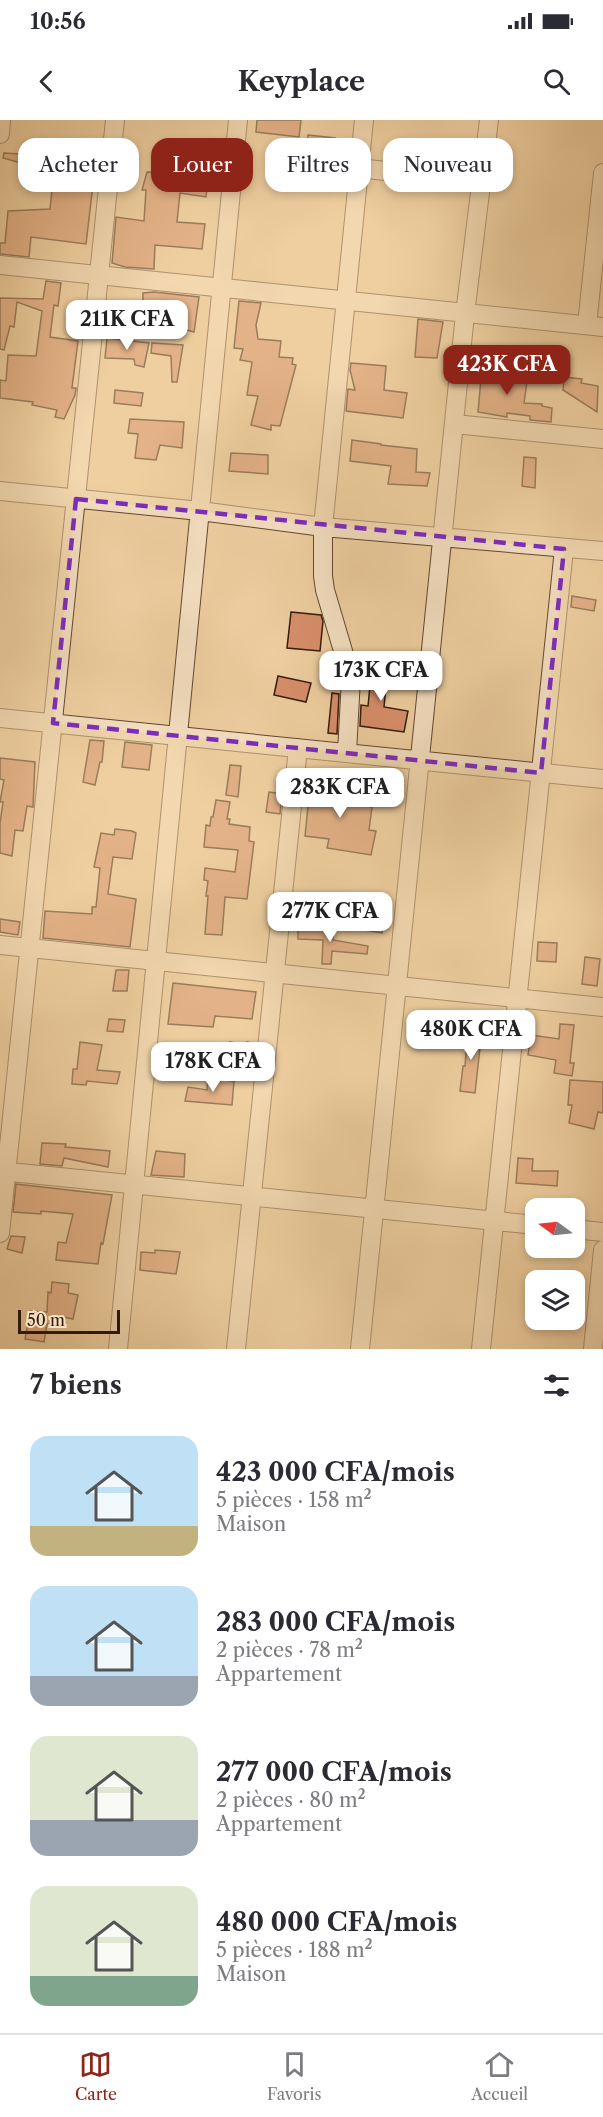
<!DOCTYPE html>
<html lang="fr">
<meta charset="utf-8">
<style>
body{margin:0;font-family:"Libre Caslon Text",serif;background:#f7f7f7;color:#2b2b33;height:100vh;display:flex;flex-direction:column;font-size:22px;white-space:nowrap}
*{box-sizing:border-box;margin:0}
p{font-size:20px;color:#7c7c81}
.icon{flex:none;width:33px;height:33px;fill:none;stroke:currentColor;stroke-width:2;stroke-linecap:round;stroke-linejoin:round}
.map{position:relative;height:1229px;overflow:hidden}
.drawer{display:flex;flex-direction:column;background:#fff;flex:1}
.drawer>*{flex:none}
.guide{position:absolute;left:18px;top:18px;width:567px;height:54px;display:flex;gap:12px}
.needle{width:39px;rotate:285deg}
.fabs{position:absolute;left:525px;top:1078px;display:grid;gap:12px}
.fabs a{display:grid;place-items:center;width:60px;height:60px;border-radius:12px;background:#fff;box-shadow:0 3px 9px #0003;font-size:30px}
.scale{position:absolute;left:18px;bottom:15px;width:102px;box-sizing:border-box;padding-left:6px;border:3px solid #331a0b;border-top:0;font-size:16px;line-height:21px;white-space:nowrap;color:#331a0b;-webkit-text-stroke:4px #f5e0c2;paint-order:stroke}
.price{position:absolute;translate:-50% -51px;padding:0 14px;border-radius:12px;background:#fff;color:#222;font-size:20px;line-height:39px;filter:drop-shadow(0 2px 3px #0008)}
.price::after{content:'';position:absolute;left:50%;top:36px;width:18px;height:14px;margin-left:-9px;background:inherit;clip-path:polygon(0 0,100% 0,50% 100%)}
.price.active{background:#8f2418;color:#fff}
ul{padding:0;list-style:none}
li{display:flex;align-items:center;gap:18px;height:150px;padding:0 30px}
li span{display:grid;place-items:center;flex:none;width:168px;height:120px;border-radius:18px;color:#555}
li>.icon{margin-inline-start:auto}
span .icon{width:72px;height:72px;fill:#fffc;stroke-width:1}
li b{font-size:26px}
h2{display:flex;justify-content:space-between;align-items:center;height:72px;padding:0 30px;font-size:26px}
.pill{padding:0 21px;border-radius:18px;background:#fff;box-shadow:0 3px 9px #0003;font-size:21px;line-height:54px}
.pill.active{background:#8f2418;color:#fff}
.status{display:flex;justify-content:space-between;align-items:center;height:42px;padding:0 30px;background:#fff;direction:ltr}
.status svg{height:16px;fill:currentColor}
header{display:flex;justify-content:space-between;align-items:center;height:78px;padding:0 30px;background:#fff;font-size:27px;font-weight:800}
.tab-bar{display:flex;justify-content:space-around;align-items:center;height:84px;border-top:2px solid #e1e1e2;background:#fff;font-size:16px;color:#7c7c81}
.tab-bar a{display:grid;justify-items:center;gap:3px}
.tab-bar .active{color:#8f2418}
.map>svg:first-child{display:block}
.building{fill:#d88f6b;stroke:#331a0b;stroke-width:1.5}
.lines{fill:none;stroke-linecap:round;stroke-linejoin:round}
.minor-casing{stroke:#624730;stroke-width:20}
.minor{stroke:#f5e0c2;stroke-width:18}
.marked{fill:none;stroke:#7b2cbf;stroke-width:4.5;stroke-dasharray:12 8;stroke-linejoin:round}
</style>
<div class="status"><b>10:56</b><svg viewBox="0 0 49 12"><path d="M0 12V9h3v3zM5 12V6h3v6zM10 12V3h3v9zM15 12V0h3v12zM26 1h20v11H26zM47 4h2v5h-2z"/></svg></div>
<header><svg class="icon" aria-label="back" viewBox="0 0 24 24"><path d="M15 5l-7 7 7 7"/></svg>Keyplace<svg class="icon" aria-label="search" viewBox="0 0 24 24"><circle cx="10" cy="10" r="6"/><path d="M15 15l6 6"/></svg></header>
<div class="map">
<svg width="603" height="1229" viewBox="0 0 603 1229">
<rect width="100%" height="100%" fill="#efcfa1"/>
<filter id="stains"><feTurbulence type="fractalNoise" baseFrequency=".00333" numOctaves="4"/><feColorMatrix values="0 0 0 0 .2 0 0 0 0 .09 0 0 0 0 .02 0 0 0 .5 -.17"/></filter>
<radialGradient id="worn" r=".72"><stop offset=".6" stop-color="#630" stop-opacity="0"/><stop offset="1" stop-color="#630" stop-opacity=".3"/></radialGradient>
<path class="building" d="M257 0H301L299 17 256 12Z
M308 15 335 18 334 32 306 29Z
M4 33 53 36 52 43 84 48 94 56 86 124 31 117 29 137 0 134V123H5L8 91 50 89 53 60 23 59 25 44 3 38Z
M171 48 209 51 206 77 180 73 177 102 205 104 202 129 155 125 154 149 125 147 112 143 116 97 144 101 146 70H142L147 52 171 53Z
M46 161 61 163 58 186 54 185 50 217 78 221 72 268H76L75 275 64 299 55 297 57 290 32 285 33 282 0 278V260L6 261 8 235 36 236 42 191 17 182 14 207 10 206 4 230 0 229V178L43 179Z
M154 172 199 177 194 212 154 201V196L151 195 152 186 143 185V173Z
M239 181 261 183 256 205 258 219 281 221 279 237 293 238 292 244 296 245 280 306 271 305V310L251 305 258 276 247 275 252 242 240 240 243 229 234 228Z
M418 199 443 202 437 238 415 237Z
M107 218 149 223 144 247 135 245 134 239 105 238Z
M152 223 183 225 177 262H172L171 236 151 233Z
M483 237 497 238 494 260 527 262 524 283 542 284V286L552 288 551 302 530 300V296L507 293V297L478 292Z
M351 243 386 246 384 270 407 273 403 298 346 291 348 269 355 270 350 250Z
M564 257 582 259 581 263 598 266 597 292 563 270Z
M115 270 143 273 141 286 114 283Z
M130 299 184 302 182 328 160 325 156 340 135 338 138 314 128 313Z
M352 320 381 324V325L417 329 416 352 430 353 427 366 388 364 391 346 350 341Z
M231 333 268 335V354L229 351Z
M524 337 536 338 535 368 522 366Z
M572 476 596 480 594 491 571 487Z
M291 492 321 495 323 501 320 531 287 528Z
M373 536 389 538 384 587 408 591 404 612 360 606 361 585 368 586Z
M278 556 311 563 306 582 274 575Z
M332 573 339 574 337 614 328 613Z
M90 620 104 621 102 642H100L95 665 83 662Z
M125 622 152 625 149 650 122 647Z
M0 638 35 642 33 687 27 686 23 711 15 710 12 736 0 733V703L3 682H0L4 660 0 659Z
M230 645 241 646 238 677 226 675Z
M343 656 353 658 349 683 372 687 369 710 376 711 371 735 327 728 329 719 305 716 308 686 313 665 341 669Z
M269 672 282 674 280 694 266 692Z
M216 680 230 682 227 699H230L229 704 250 707 249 721 254 722 247 779 225 777 222 815 205 814 208 776H206L208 761 204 760 205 748 235 752 238 730 204 727 206 705 210 706 211 697H213Z
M115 709 132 711 136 713 132 739 113 737 108 774 136 779 130 827 43 818 45 791 92 794V787H96L100 748 94 747 101 713 114 715Z
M360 794 385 798 382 813 358 809Z
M0 799 20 802 18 815 0 812Z
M298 807 334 809 333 820 368 826 367 834 332 831 331 844H322L323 820 298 819Z
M538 822 557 823 556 842 537 841Z
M585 837 600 839 597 866 582 864Z
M116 850H129L127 871H113Z
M173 863 256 872 252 899 215 896 213 907 168 904Z
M109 899 125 900 123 912 107 911Z
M560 904 574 905 570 943H574L572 956 554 953 556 940 528 935 531 915 559 919Z
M468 908 482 909 475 973 460 971 463 946H465Z
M80 922 102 925 97 950 120 952 117 964 87 961 86 965 72 964 73 949H77Z
M230 922 247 925V922L256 924 254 944 228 940Z
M208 958 234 961 232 985 185 981 188 967 207 970Z
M570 960 603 962V993L598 992 594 1009 569 1003 572 985H568Z
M42 1023 66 1024 65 1027 110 1031 108 1047 64 1038 62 1046 40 1044Z
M156 1031 185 1034 184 1057 151 1055Z
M518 1038 533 1039 532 1051H558L557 1066 516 1063Z
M16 1064 112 1075 103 1124 101 1123 98 1144 56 1140 58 1122 66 1123 73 1094 41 1091V1094L13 1092Z
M11 1116 25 1117 22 1133 7 1129Z
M155 1130 180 1132 176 1154 140 1150 141 1132 155 1133Z
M52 1162 69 1164 68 1173 78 1175 73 1199 59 1196V1205L47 1204 44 1222 25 1219 30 1191 47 1192 48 1172 51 1173Z"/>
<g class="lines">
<defs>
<path id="minor" d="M0 14 1 0
M359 48 481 62
M0 145 603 207
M587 205 603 53
M454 304 603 319
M0 371 200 391 323 407 603 431
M0 598 603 659
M347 633 351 558 325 470 323 456V407L364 0
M0 825 603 887
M0 1051 536 1105
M574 1109 603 1112
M0 1113 115 0
M118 1229 238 0
M236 1229 298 628
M360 1229 465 194 489 0
M481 1229 564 429
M593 1229 603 1130"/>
</defs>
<use href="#minor" class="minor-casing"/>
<use href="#minor" class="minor"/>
</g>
<path d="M0 0H603V1229H0ZM76 379 564 429 541 653 53 603Z" fill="#efcfa1" fill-opacity=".55" fill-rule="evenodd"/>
<path class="marked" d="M76 379 564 429 541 653 53 603Z"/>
<rect width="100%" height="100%" filter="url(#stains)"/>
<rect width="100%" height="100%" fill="url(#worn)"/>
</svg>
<div class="fabs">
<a><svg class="needle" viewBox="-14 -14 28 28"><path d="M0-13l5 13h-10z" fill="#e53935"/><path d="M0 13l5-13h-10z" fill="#7c7c81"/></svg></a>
<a><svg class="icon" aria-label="layers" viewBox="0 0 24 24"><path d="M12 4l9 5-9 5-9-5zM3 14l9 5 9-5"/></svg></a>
</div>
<div class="scale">50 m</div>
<b class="price" style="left:127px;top:231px">211K CFA</b>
<b class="price active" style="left:507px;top:276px">423K CFA</b>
<b class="price" style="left:381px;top:582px">173K CFA</b>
<b class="price" style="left:340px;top:699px">283K CFA</b>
<b class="price" style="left:330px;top:823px">277K CFA</b>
<b class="price" style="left:471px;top:941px">480K CFA</b>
<b class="price" style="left:213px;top:973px">178K CFA</b>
<div class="guide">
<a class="pill">Acheter</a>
<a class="pill active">Louer</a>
<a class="pill">Filtres</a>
<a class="pill">Nouveau</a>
</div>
</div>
<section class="drawer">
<h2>7 biens<svg class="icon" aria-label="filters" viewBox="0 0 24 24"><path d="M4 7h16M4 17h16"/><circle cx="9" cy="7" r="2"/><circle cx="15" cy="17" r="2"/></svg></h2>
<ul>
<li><span style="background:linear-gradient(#bfe0f5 75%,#c2b280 0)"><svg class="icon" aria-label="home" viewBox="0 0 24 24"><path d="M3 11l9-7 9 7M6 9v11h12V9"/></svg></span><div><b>423 000 CFA/mois</b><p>5 pièces · 158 m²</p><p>Maison</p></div></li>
<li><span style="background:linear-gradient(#bfe0f5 75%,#9aa5b1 0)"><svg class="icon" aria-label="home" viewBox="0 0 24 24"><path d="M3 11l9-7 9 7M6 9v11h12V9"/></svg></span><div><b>283 000 CFA/mois</b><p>2 pièces · 78 m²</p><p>Appartement</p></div></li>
<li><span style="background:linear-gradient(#dfe7d0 70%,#9aa5b1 0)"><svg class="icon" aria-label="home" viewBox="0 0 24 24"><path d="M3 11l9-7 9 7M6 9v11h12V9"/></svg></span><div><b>277 000 CFA/mois</b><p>2 pièces · 80 m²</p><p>Appartement</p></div></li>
<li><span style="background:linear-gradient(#dfe7d0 75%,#7fa58c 0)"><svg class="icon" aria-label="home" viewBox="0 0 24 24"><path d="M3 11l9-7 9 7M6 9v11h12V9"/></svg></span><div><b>480 000 CFA/mois</b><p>5 pièces · 188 m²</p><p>Maison</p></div></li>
</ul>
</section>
<nav class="tab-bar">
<a class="active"><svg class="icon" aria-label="map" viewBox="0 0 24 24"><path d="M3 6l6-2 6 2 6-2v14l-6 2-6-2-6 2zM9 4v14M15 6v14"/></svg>Carte</a>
<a><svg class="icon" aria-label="saved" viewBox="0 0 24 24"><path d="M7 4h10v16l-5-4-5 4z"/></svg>Favoris</a>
<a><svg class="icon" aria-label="home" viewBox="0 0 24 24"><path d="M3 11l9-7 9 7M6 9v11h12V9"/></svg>Accueil</a>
</nav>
